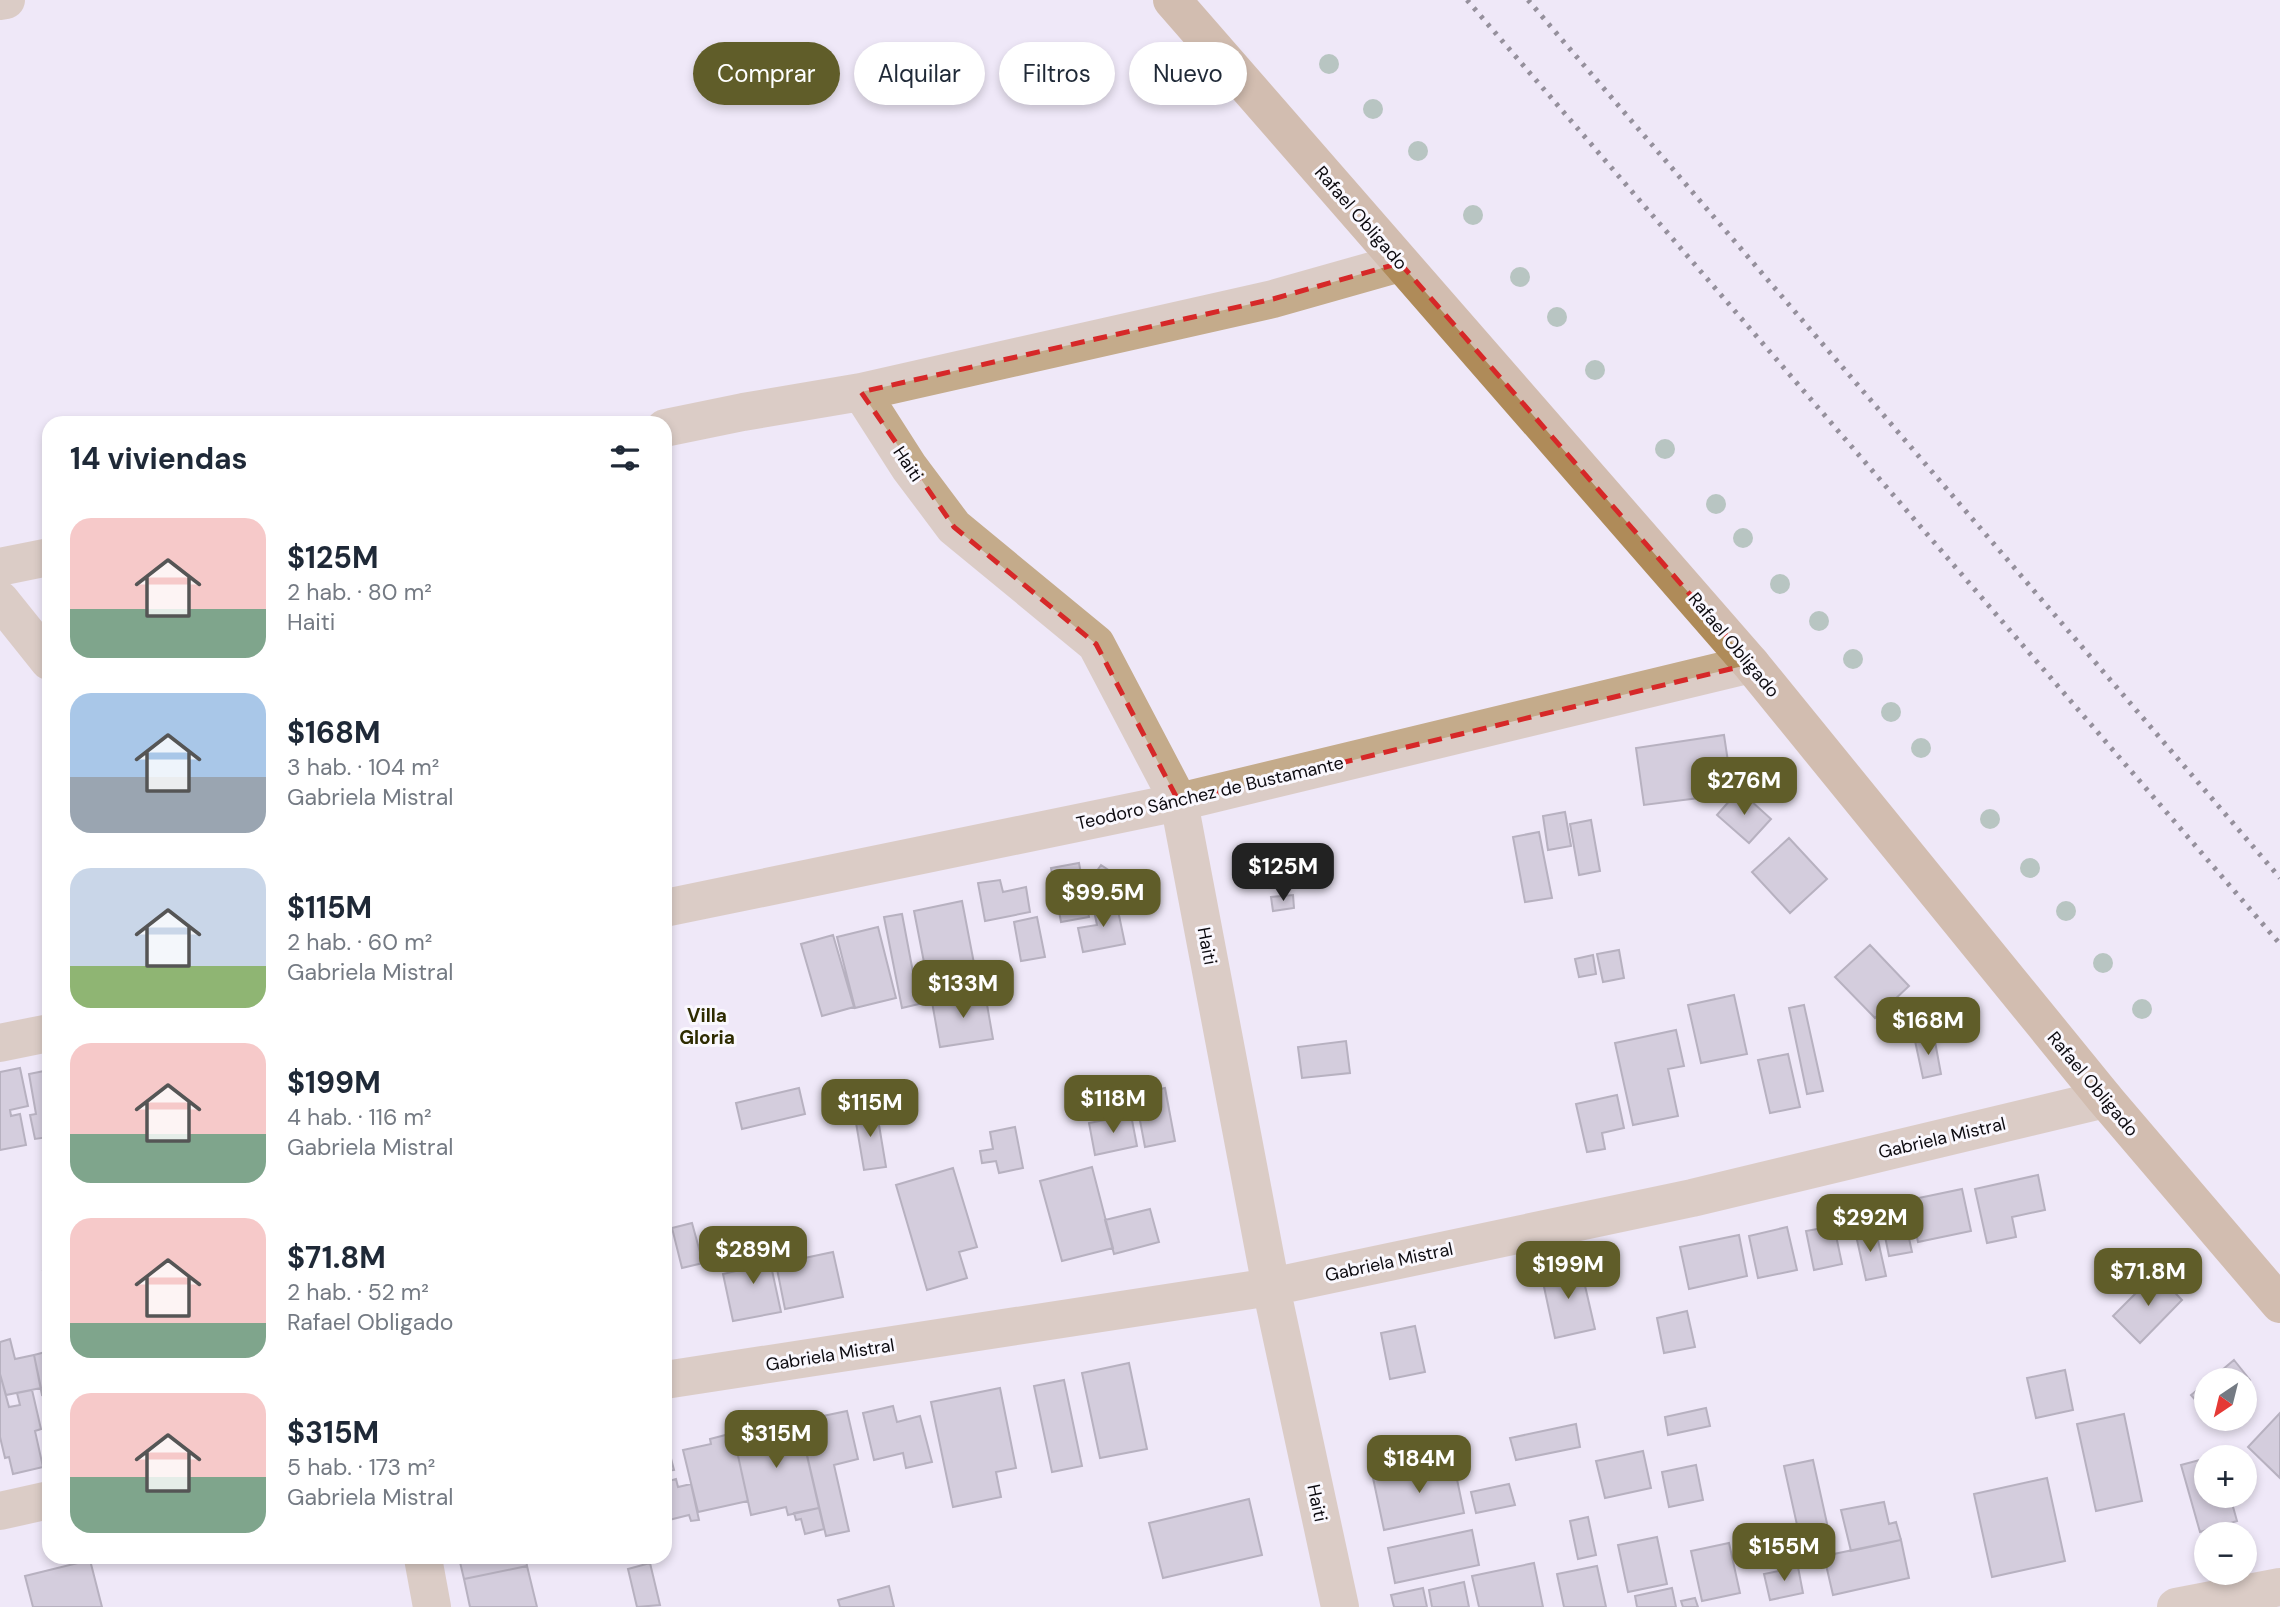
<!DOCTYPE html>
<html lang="es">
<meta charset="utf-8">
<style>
body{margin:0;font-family:"DM Sans",sans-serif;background:#f2f2f3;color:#1f2937;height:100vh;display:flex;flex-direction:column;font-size:26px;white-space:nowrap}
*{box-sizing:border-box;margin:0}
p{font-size:23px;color:#747a83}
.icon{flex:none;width:38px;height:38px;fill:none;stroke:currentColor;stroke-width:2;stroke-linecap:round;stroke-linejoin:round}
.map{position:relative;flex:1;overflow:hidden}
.drawer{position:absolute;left:42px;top:416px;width:630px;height:1148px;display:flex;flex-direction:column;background:#fff;border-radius:21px;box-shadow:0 4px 10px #0003}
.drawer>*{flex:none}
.hud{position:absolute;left:693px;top:42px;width:665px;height:63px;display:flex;gap:14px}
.needle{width:46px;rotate:215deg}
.tools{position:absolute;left:2194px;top:1368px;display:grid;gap:14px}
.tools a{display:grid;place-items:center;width:63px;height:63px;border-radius:50%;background:#fff;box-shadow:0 4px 10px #0003;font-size:35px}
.price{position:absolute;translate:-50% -60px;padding:0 16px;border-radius:14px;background:#605d29;color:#fff;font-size:23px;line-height:46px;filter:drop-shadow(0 2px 4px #0008)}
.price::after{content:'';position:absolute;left:50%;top:42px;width:21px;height:16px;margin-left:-10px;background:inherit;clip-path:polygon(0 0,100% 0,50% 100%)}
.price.active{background:#222;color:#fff}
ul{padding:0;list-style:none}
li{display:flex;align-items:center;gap:21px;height:175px;padding:0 28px}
li span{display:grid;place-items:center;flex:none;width:196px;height:140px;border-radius:21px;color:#555}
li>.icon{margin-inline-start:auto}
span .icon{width:84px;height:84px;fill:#fffc;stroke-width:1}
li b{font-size:30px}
h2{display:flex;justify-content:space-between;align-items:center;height:84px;padding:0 28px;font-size:30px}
.chip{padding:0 24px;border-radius:32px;background:#fff;box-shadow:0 4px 10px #0003;font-size:24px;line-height:63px}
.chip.active{background:#605d29;color:#fff}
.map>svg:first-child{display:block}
.building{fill:#b3adbc;stroke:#746f7c;stroke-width:2}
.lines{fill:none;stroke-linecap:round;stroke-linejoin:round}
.street{stroke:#c4ab8b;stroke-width:38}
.secondary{stroke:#af8b59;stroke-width:38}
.rail{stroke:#29262d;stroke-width:5;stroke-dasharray:3.5 7;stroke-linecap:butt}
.tree{fill:#779b80}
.marked{fill:none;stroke:#d62828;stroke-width:5;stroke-dasharray:14 9;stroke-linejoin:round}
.labels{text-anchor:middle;stroke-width:6;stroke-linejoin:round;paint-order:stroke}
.street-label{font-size:18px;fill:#0d0b10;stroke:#faf8fe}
.neighbourhood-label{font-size:19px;font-weight:bold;fill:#2e2b00;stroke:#faf8fe}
</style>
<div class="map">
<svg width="2280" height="1607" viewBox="0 0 2280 1607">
<rect width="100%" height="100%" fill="#efe8f8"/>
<path class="building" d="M1724 735 1730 775 1715 796 1644 805 1636 748Z
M1739 790 1771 819 1749 843 1717 815Z
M1565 812 1571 846 1548 850 1543 816Z
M1591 820 1600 871 1579 875 1570 824Z
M1539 832 1552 898 1525 902 1513 837Z
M1789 838 1827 879 1790 913 1752 872Z
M1079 863 1089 917 1061 922 1051 868Z
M1101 865 1119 877 1105 897 1087 885Z
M1000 880 1003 892 1026 887 1030 912 985 921 978 883Z
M1293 895 1294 908 1273 911 1271 897Z
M962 901 977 979 929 988 914 911Z
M1116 901 1125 944 1083 952 1078 928 1097 925 1093 906Z
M902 914 919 1004 902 1008 884 917Z
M1037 917 1045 957 1021 961 1014 922Z
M878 927 896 998 855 1008 837 937Z
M833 935 854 1007 822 1016 801 944Z
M1870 945 1909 986 1875 1018 1835 977Z
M1619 950 1624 978 1603 982 1597 954Z
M1593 955 1596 974 1579 977 1575 959Z
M985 993 993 1039 940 1047 932 1002Z
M1734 995 1747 1054 1701 1063 1688 1005Z
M1804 1005 1823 1091 1807 1094 1789 1008Z
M1676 1030 1684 1066 1668 1069 1678 1116 1633 1125 1615 1043Z
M1934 1036 1941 1074 1923 1078 1915 1041Z
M1346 1041 1350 1073 1302 1078 1298 1047Z
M1788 1054 1800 1107 1770 1113 1758 1060Z
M20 1068 28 1106 10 1110 11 1116 20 1114 26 1145 0 1150V1072Z
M49 1070V1137L35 1139 30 1115 36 1114 29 1074Z
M799 1088 805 1114 742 1129 736 1103Z
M1165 1088 1175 1141 1145 1147 1135 1094Z
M1617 1095 1624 1128 1602 1133 1605 1149 1587 1152 1576 1104Z
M876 1107 886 1167 864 1170 854 1111Z
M1131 1115 1137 1146 1095 1155 1089 1123Z
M1015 1127 1023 1168 999 1173 996 1161 982 1163 980 1151 993 1149 990 1132Z
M1092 1167 1113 1248 1062 1261 1040 1181Z
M953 1168 977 1247 959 1252 967 1278 927 1290 896 1185Z
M2038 1175 2045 1210 2012 1217 2016 1237 1987 1243 1975 1189Z
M1962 1189 1971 1231 1918 1242 1909 1200Z
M1900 1197 1912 1252 1889 1256 1878 1202Z
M1150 1209 1159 1242 1114 1254 1105 1220Z
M692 1223 703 1263 682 1268 672 1228Z
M1834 1226 1842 1264 1814 1270 1806 1231Z
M1787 1227 1797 1270 1758 1278 1749 1236Z
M1875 1227 1886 1276 1866 1280 1855 1231Z
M1739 1235 1747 1276 1689 1289 1680 1247Z
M765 1238 781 1312 733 1321 723 1274 753 1267 748 1242Z
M833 1252 843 1297 785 1309 776 1264Z
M1580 1264 1595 1329 1555 1338 1541 1273Z
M49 1270V1289H47L43 1271Z
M2156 1273 2182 1300 2140 1343 2113 1316Z
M1687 1311 1695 1347 1664 1353 1657 1318Z
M1415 1326 1425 1372 1390 1379 1381 1333Z
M10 1339 15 1359 34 1355 41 1388 6 1395 0 1374V1342Z
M49 1351V1393L42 1395 34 1355Z
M2234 1360 2250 1380 2245 1384V1381H2209Z
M1129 1363 1147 1449 1100 1458 1082 1373Z
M2065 1370 2073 1410 2036 1418 2027 1378Z
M0 1374 9 1407 20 1405 17 1393 32 1390 41 1429 35 1431 43 1467 13 1474 9 1457 5 1458 0 1437Z
M1064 1380 1082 1466 1052 1472 1034 1386Z
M2207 1382V1413L2191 1395Z
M1000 1388 1016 1468 996 1472 1001 1497 953 1507 931 1402Z
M893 1406 897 1422 920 1416 932 1462 906 1468 903 1453 874 1460 863 1413Z
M1706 1408 1710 1426 1668 1435 1665 1417Z
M847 1411 858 1459 834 1465 849 1531 826 1536 799 1421Z
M2280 1413V1478L2248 1447Z
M2124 1414 2142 1501 2096 1511 2077 1424Z
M799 1421 819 1508 788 1515 786 1507 751 1515 733 1433 757 1428 759 1436 768 1434 767 1429Z
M1576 1424 1580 1447 1516 1460 1510 1438Z
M733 1433 748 1501 698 1512 683 1450 711 1444 710 1439Z
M668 1447 674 1470 667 1471 669 1481 676 1479 678 1487 691 1484 699 1520 691 1521 689 1515 665 1521V1448Z
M1643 1451 1651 1488 1605 1498 1596 1461Z
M2207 1458V1496H2230L2237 1521 2200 1532 2181 1465Z
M1453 1460 1464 1513 1384 1530 1373 1478Z
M1813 1460 1830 1537 1801 1543 1784 1466Z
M1696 1465 1703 1500 1669 1507 1662 1472Z
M2047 1478 2065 1561 1992 1577 1974 1494Z
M1509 1484 1515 1505 1476 1513 1471 1492Z
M1249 1499 1262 1555 1163 1578 1149 1523Z
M1884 1502 1889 1524 1896 1522 1901 1540 1851 1551 1841 1510Z
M819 1508 824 1529 805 1534 801 1519 796 1520 794 1513Z
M1588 1517 1596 1555 1578 1559 1570 1521Z
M1472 1530 1479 1565 1395 1583 1388 1548Z
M1657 1537 1667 1584 1628 1592 1618 1545Z
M1901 1540 1909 1578 1833 1595 1824 1556Z
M1729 1543 1740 1593 1702 1601 1691 1551Z
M459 1558H526L527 1566 464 1579Z
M90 1560 102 1607H33L25 1576Z
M650 1563 660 1605 637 1607 628 1569Z
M1534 1563 1543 1607H1479L1472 1576Z
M527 1566 537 1607H470L464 1579Z
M1597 1566 1606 1607H1564L1557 1574Z
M1798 1567 1803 1593 1770 1600 1764 1574Z
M1464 1582 1469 1607H1432L1429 1590Z
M889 1586 894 1607H840L838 1600Z
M1423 1588 1427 1607H1394L1391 1595Z
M1672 1588 1676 1607H1637L1635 1596Z
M1695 1598 1698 1607H1683L1681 1601Z"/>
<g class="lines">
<path class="street" d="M0 1 6 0
M861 392 909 467 954 527 1096 644 1179 802 1271 1287 1340 1607
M665 428 743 412 861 392 1273 299 1400 263
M0 567 49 557
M0 600 49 661
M665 908 1179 802 1751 664
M0 1043 49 1033
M665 1380 1271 1287 1692 1198 2105 1099
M0 1511 49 1500
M423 1558 432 1607
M2176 1607 2280 1587"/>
<path class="secondary" d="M1172 0 1751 664 2105 1099 2280 1304"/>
<path class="rail" d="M1467 0 2280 944
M1528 0 2280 878"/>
</g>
<g class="tree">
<circle cx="1329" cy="64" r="10"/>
<circle cx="1373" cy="109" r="10"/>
<circle cx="1418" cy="151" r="10"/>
<circle cx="1473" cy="215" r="10"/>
<circle cx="1520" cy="277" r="10"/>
<circle cx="1557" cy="317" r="10"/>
<circle cx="1595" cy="370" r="10"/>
<circle cx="1665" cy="449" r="10"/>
<circle cx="1716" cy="504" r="10"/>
<circle cx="1743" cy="538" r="10"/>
<circle cx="1780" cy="584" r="10"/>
<circle cx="1819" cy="621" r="10"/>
<circle cx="1853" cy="659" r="10"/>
<circle cx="1891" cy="712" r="10"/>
<circle cx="1921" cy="748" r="10"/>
<circle cx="1990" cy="819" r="10"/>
<circle cx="2030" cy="868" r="10"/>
<circle cx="2066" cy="911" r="10"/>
<circle cx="2103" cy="963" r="10"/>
<circle cx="2142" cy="1009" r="10"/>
</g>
<path d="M0 0H2280V1607H0ZM1400 263 1751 664 1179 802 1096 644 954 527 861 392 1273 299Z" fill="#efe8f8" fill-opacity=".55" fill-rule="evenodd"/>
<path class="marked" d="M1400 263 1751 664 1179 802 1096 644 954 527 861 392 1273 299Z"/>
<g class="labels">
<g class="street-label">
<text transform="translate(1361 218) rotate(49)" y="6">Rafael Obligado</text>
<text transform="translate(908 464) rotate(56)" y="6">Haiti</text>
<text transform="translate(1734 645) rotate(50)" y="6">Rafael Obligado</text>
<text transform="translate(1210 793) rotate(-13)" y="6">Teodoro Sánchez de Bustamante</text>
<text transform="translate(1207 946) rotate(79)" y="6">Haiti</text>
<text transform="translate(2093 1084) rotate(50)" y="6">Rafael Obligado</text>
<text transform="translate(1942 1138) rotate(-13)" y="6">Gabriela Mistral</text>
<text transform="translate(1389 1262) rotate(-12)" y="6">Gabriela Mistral</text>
<text transform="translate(830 1355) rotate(-9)" y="6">Gabriela Mistral</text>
<text transform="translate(1317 1503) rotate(78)" y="6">Haiti</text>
</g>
<g class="neighbourhood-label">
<text x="707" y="1022">Villa<tspan x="707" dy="22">Gloria</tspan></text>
</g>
</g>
</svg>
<div class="tools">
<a><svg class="needle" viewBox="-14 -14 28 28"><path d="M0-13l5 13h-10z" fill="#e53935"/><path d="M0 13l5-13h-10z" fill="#747a83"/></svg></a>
<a>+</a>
<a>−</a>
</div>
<b class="price" style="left:1744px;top:817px">$276M</b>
<b class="price active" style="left:1283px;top:903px">$125M</b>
<b class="price" style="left:1103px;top:929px">$99.5M</b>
<b class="price" style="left:963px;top:1020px">$133M</b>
<b class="price" style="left:1928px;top:1057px">$168M</b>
<b class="price" style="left:1113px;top:1135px">$118M</b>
<b class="price" style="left:870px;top:1139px">$115M</b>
<b class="price" style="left:1870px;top:1254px">$292M</b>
<b class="price" style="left:753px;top:1286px">$289M</b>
<b class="price" style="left:1568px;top:1301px">$199M</b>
<b class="price" style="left:2148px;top:1308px">$71.8M</b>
<b class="price" style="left:776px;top:1470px">$315M</b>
<b class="price" style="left:1419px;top:1495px">$184M</b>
<b class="price" style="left:1784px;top:1583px">$155M</b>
<div class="hud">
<a class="chip active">Comprar</a>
<a class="chip">Alquilar</a>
<a class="chip">Filtros</a>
<a class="chip">Nuevo</a>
</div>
<section class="drawer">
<h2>14 viviendas<svg class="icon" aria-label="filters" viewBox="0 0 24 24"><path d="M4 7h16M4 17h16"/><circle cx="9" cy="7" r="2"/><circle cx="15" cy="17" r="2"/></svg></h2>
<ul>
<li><span style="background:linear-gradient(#f6c9c9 65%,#7fa58c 0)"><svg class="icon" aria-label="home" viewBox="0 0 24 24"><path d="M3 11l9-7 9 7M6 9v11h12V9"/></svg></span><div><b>$125M</b><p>2 hab. · 80 m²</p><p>Haiti</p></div></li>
<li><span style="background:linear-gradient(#a9c7e8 60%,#9aa5b1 0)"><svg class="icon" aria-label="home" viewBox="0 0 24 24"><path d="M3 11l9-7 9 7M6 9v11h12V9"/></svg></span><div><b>$168M</b><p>3 hab. · 104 m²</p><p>Gabriela Mistral</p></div></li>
<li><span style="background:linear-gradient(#c9d6e8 70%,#8fb573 0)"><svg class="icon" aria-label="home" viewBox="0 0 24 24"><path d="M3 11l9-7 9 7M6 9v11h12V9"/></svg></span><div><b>$115M</b><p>2 hab. · 60 m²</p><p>Gabriela Mistral</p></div></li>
<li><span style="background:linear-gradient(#f6c9c9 65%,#7fa58c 0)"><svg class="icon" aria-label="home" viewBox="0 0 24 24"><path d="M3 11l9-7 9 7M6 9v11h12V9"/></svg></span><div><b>$199M</b><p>4 hab. · 116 m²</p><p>Gabriela Mistral</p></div></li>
<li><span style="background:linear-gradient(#f6c9c9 75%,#7fa58c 0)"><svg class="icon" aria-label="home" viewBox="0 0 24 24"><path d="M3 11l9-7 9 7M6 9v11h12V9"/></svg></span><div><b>$71.8M</b><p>2 hab. · 52 m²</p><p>Rafael Obligado</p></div></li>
<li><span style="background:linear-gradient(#f6c9c9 60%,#7fa58c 0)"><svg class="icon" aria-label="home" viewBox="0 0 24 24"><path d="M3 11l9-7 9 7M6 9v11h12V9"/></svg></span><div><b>$315M</b><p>5 hab. · 173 m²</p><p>Gabriela Mistral</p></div></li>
</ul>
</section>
</div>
